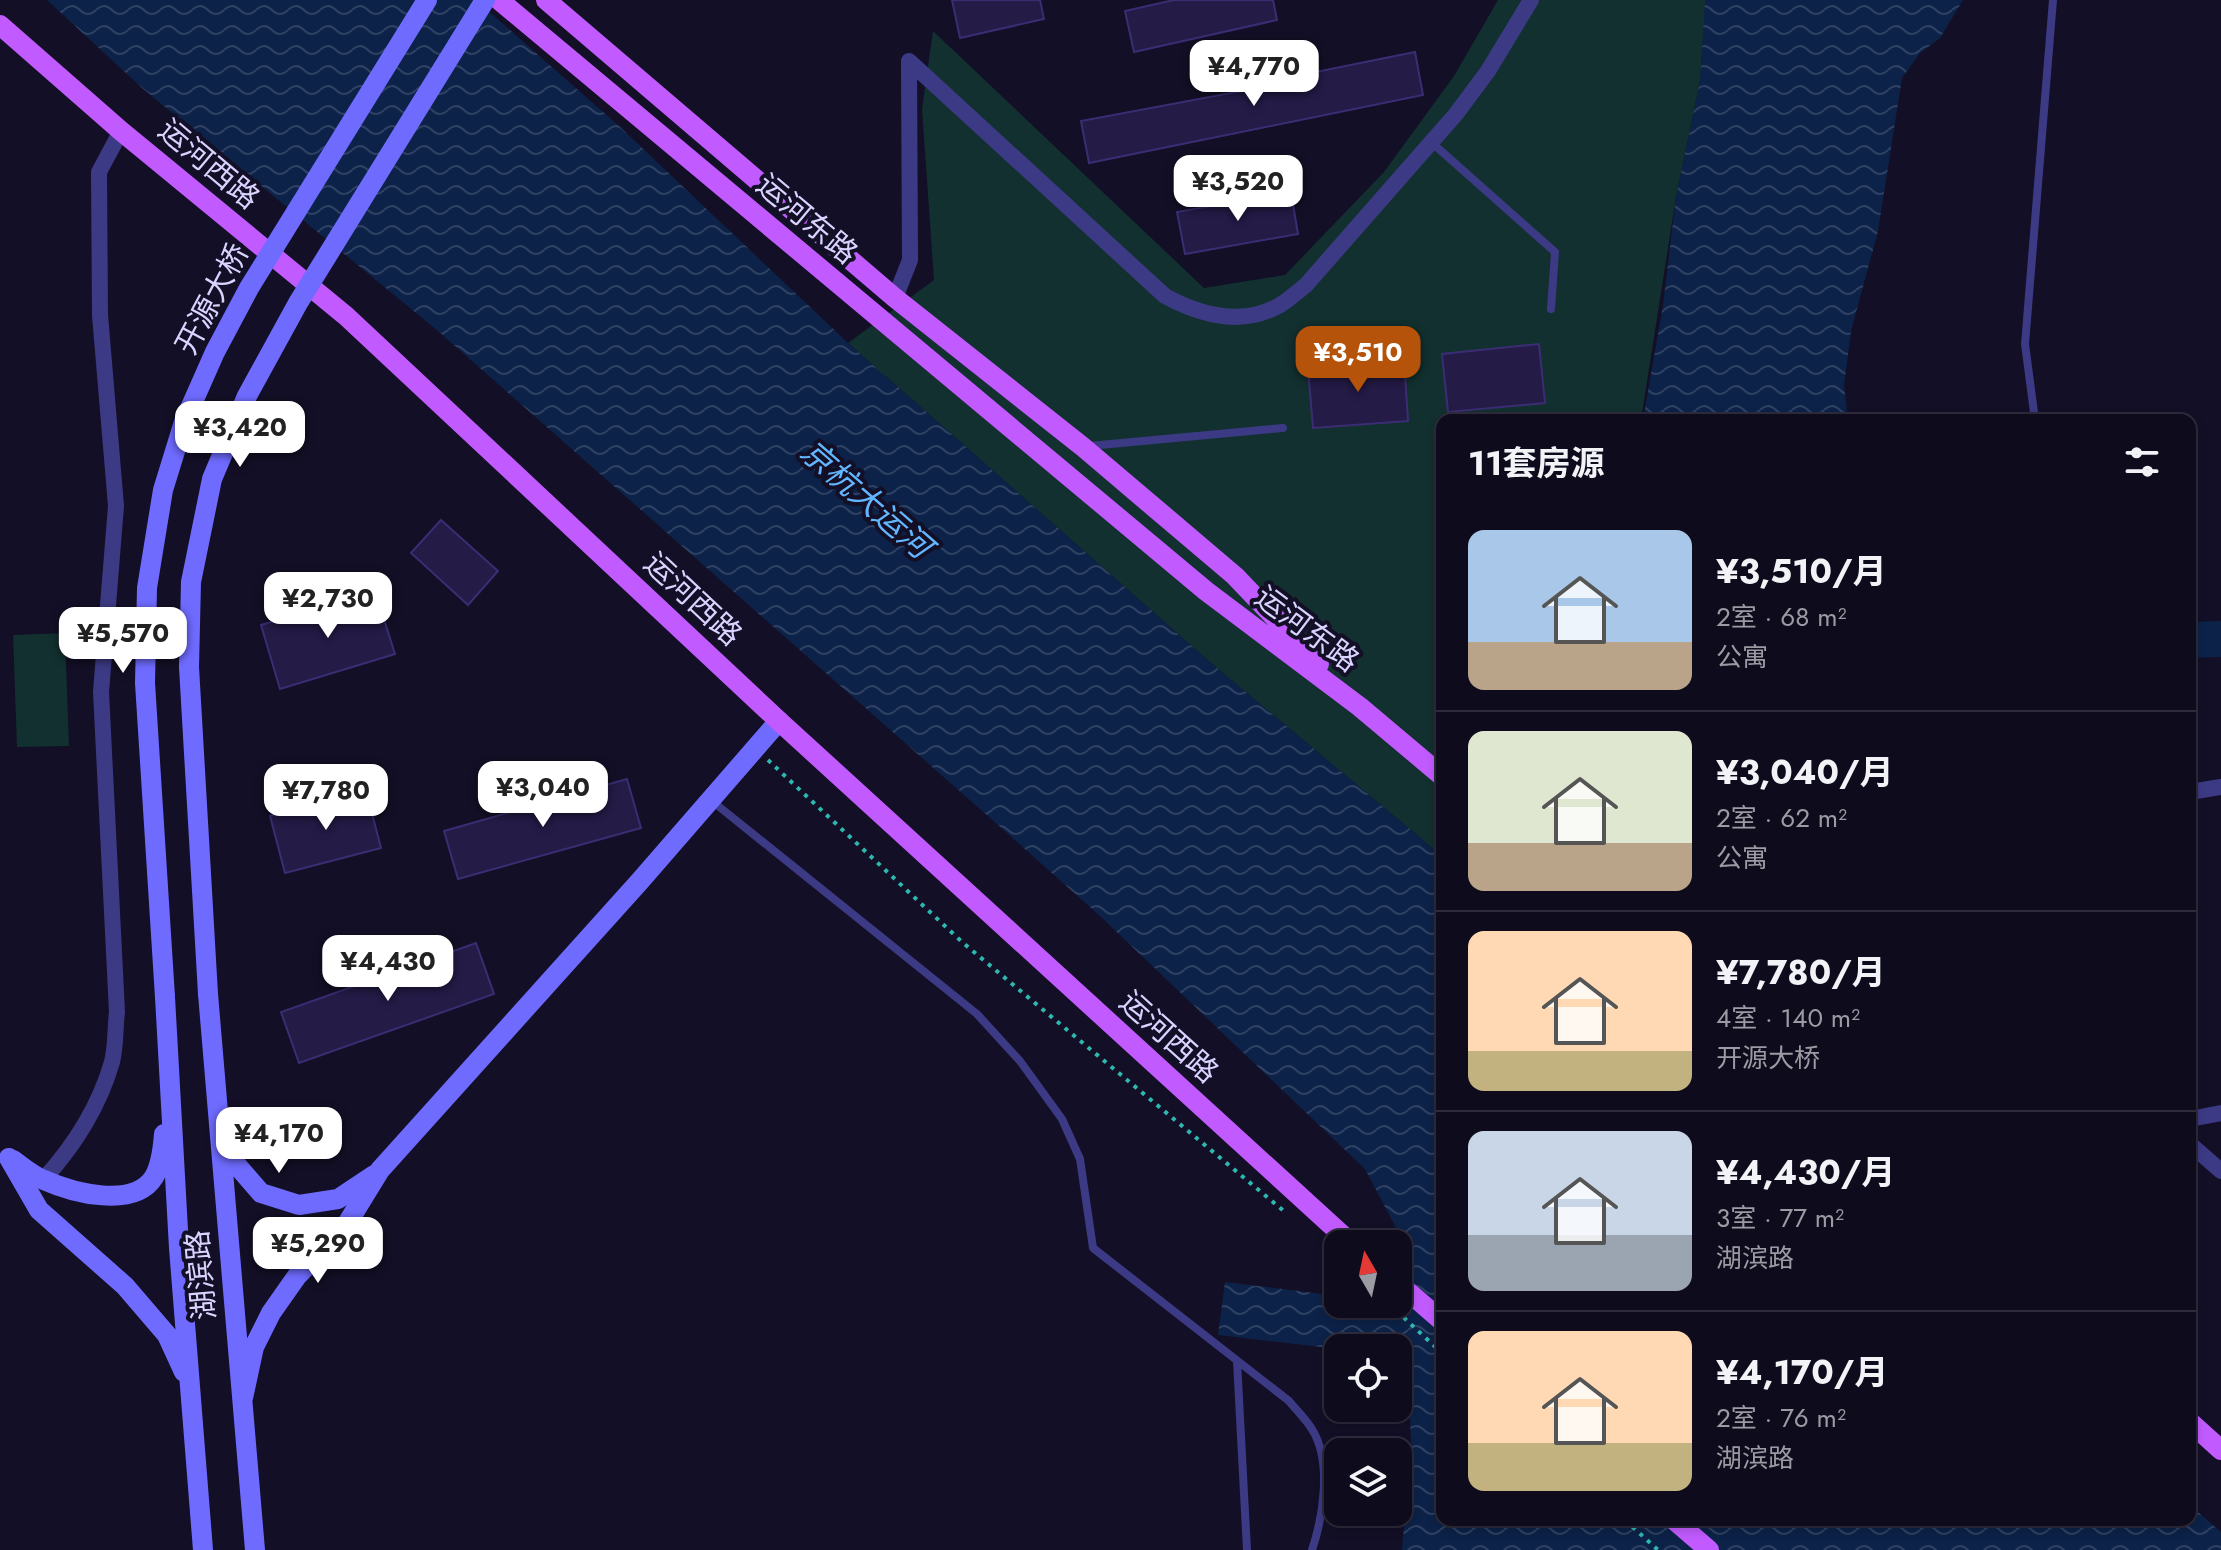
<!DOCTYPE html>
<html lang="zh">
<meta charset="utf-8">
<style>
body{margin:0;font-family:Jost,"Noto Sans SC",sans-serif;background:#171425;color:#f1f3f6;height:100vh;display:flex;flex-direction:column;font-size:30px;white-space:nowrap}
*{box-sizing:border-box;margin:0}
p{font-size:26px;color:#9b9ba3}
.icon{flex:none;width:44px;height:44px;fill:none;stroke:currentColor;stroke-width:2;stroke-linecap:round;stroke-linejoin:round}
.map{position:relative;flex:1;overflow:hidden}
.sheet{position:absolute;left:1436px;top:414px;width:760px;height:1112px;display:flex;flex-direction:column;background:#0e0b1c;border-radius:16px;box-shadow:0 4px 12px #0003,0 0 0 2px #2e2b3b}
.sheet>*{flex:none}
.needle{width:52px;rotate:351deg}
.fabs{position:absolute;left:1324px;top:1230px;display:grid;gap:16px}
.fabs a{display:grid;place-items:center;width:88px;height:88px;border-radius:16px;background:#0e0b1c;box-shadow:0 4px 12px #0003,0 0 0 2px #2e2b3b;font-size:40px}
.price{position:absolute;translate:-50% -68px;padding:0 18px;border-radius:16px;background:#fff;color:#222;font-size:26px;line-height:52px;filter:drop-shadow(0 2px 4px #0008)}
.price::after{content:'';position:absolute;left:50%;top:48px;width:24px;height:18px;margin-left:-12px;background:inherit;clip-path:polygon(0 0,100% 0,50% 100%)}
.price.active{background:#b45309;color:#fff}
ul{padding:0;list-style:none}
li{display:flex;align-items:center;gap:24px;height:200px;padding:0 32px}
li+li{border-top:2px solid #2e2b3b}
li span{display:grid;place-items:center;flex:none;width:224px;height:160px;border-radius:16px;color:#555}
li>.icon{margin-inline-start:auto}
span .icon{width:96px;height:96px;fill:#fffc;stroke-width:1}
li b{font-size:34px}
h2{display:flex;justify-content:space-between;align-items:center;height:96px;padding:0 32px;font-size:34px}
.map>svg:first-child{display:block}
.garden{fill:#12302f}
.water{fill:url(#water-waves)}
.lines{fill:none;stroke-linecap:round;stroke-linejoin:round}
.river{stroke:#0c2248;stroke-width:36}
.building{fill:#241b47;stroke:#3b2d73;stroke-width:2}
.path{stroke:#2fb8b0;stroke-width:4;stroke-dasharray:4 6;stroke-linecap:butt}
.service{stroke:#3d3a85;stroke-width:8}
.minor{stroke:#3d3a85;stroke-width:16}
.secondary{stroke:#6f6bff;stroke-width:20}
.primary{stroke:#c25bff;stroke-width:20}
.secondary-bridge{stroke:#6f6bff;stroke-width:20}
.labels{text-anchor:middle;stroke-width:8;stroke-linejoin:round;paint-order:stroke}
.street-label{font-size:30px;fill:#d9d4ff;stroke:#130f26}
.water-label{font-size:32px;font-style:italic;fill:#62b6ff;stroke:#130f26}
</style>
<div class="map">
<svg width="2221" height="1550" viewBox="0 0 2221 1550">
<defs>
<pattern id="water-waves" width="16" height="10" patternUnits="userSpaceOnUse" patternTransform="scale(2)"><rect width="16" height="10" fill="#0c2248"/><path d="M0 5q4-4 8 0t8 0" fill="none" stroke="#2f4163"/></pattern>
</defs>
<rect width="100%" height="100%" fill="#130f26"/>
<path class="garden" d="M1498 0H1705V11L1700 81 1676 197 1641 420H1442V856L1211 663 848 343 934 280 922 109 933 31 1204 288 1285 275 1384 172 1454 76Z
M65 633 69 746 17 747 13 635Z"/>
<path class="water" d="M47 0H476L619 126 848 343 1211 663 1442 856V1520H2190V1505L2221 1532V1550H1402L1411 1440 1407 1356 1398 1355V1348L1338 1349 1218 1335 1225 1282 1338 1296V1304H1405L1403 1241 1365 1169 1100 916 989 817 438 331 142 88Z
M1705 0H1963L1940 38 1920 53 1902 78 1878 231 1851 331 1844 385 1848 420H1643L1663 305 1676 197 1700 81Z"/>
<g class="lines">
<path class="river" d="M2190 640 2221 639"/>
</g>
<path class="building" d="M952 0H1040L1044 19 960 38Z
M1174 0H1273L1277 20 1134 52 1125 11Z
M1415 52 1423 95 1089 163 1081 121 1242 91 1241 87Z
M1291 192 1298 234 1185 254 1177 212Z
M1539 344 1545 403 1448 412 1442 354Z
M1404 360 1408 421 1313 428 1308 368Z
M441 520 498 571 468 605 411 553Z
M375 591 395 654 280 689 261 625Z
M627 779 641 828 458 879 444 831Z
M366 790 381 848 285 873 270 816Z
M476 943 494 994 299 1063 281 1012Z"/>
<g class="lines">
<path class="path" d="M768 760 962 942 1285 1212
M1389 1304 1442 1353
M1625 1520 1658 1550"/>
<path class="service" d="M1431 142 1555 252 1551 309
M2035 420 2025 344 2053 0
M1089 446 1283 428
M712 801 977 1014 1020 1061 1062 1119 1080 1159 1093 1248 1289 1401C1297 1411 1307 1420 1313 1431 1332 1463 1323 1517 1312 1550
M1237 1361 1247 1550"/>
<path class="minor" d="M895 298 910 260 909 61 1165 296C1200 315 1242 327 1280 305 1289 300 1297 292 1306 285L1456 114 1488 71 1531 0
M2190 792 2221 787
M2190 1119 2221 1113
M2190 1144 2221 1171
M43 1180C75 1145 99 1107 112 1062 116 1046 115 1028 117 1012L101 692 116 506 100 315 99 172 121 131"/>
<path class="secondary" d="M208 994 255 1550
M165 997 179 1248 203 1550
M228 1138 235 1163 261 1193 299 1205 338 1199 374 1175
M9 1158 39 1210 125 1286 167 1335 184 1372
M13 1160C23 1167 33 1176 44 1180 73 1193 134 1209 154 1177 161 1165 163 1147 164 1134
M243 1398 254 1347 271 1313 297 1276 345 1227 380 1170 640 881 779 721"/>
<path class="primary" d="M499 0 1206 591 1360 707 1442 776
M546 0 895 298 1083 447 1235 576 1319 664
M0 25 121 131 346 316 779 721 1352 1244
M1398 1283 1442 1321
M2190 1422 2221 1450
M1674 1520 1709 1550"/>
<path class="secondary-bridge" d="M208 994 189 667 191 582 212 479 247 396 298 303 485 0
M165 997 145 683 147 588 163 490 184 422 215 352 249 288 427 0"/>
</g>
<g class="labels">
<g class="street-label">
<text transform="translate(209 164) rotate(40)" y="10">运河西路</text>
<text transform="translate(807 219) rotate(40)" y="10">运河东路</text>
<text transform="translate(212 299) rotate(-62)" y="10">开源大桥</text>
<text transform="translate(693 599) rotate(43)" y="10">运河西路</text>
<text transform="translate(1307 629) rotate(37)" y="10">运河东路</text>
<text transform="translate(1169 1037) rotate(42)" y="10">运河西路</text>
<text transform="translate(201 1275) rotate(-95)" y="10">湖滨路</text>
</g>
<g class="water-label">
<text transform="translate(866 499) rotate(41)" y="11">京杭大运河</text>
</g>
</g>
</svg>
<div class="fabs">
<a><svg class="needle" viewBox="-14 -14 28 28"><path d="M0-13l5 13h-10z" fill="#e53935"/><path d="M0 13l5-13h-10z" fill="#9b9ba3"/></svg></a>
<a><svg class="icon" aria-label="locate" viewBox="0 0 24 24"><circle cx="12" cy="12" r="6"/><path d="M12 2v4M12 18v4M2 12h4M18 12h4"/></svg></a>
<a><svg class="icon" aria-label="layers" viewBox="0 0 24 24"><path d="M12 4l9 5-9 5-9-5zM3 14l9 5 9-5"/></svg></a>
</div>
<b class="price" style="left:1254px;top:108px">¥4,770</b>
<b class="price" style="left:1238px;top:223px">¥3,520</b>
<b class="price active" style="left:1358px;top:394px">¥3,510</b>
<b class="price" style="left:240px;top:469px">¥3,420</b>
<b class="price" style="left:328px;top:640px">¥2,730</b>
<b class="price" style="left:123px;top:675px">¥5,570</b>
<b class="price" style="left:543px;top:829px">¥3,040</b>
<b class="price" style="left:326px;top:832px">¥7,780</b>
<b class="price" style="left:388px;top:1003px">¥4,430</b>
<b class="price" style="left:279px;top:1175px">¥4,170</b>
<b class="price" style="left:318px;top:1285px">¥5,290</b>
<section class="sheet">
<h2>11套房源<svg class="icon" aria-label="filters" viewBox="0 0 24 24"><path d="M4 7h16M4 17h16"/><circle cx="9" cy="7" r="2"/><circle cx="15" cy="17" r="2"/></svg></h2>
<ul>
<li><span style="background:linear-gradient(#a9c7e8 70%,#b9a48a 0)"><svg class="icon" aria-label="home" viewBox="0 0 24 24"><path d="M3 11l9-7 9 7M6 9v11h12V9"/></svg></span><div><b>¥3,510/月</b><p>2室 · 68 m²</p><p>公寓</p></div></li>
<li><span style="background:linear-gradient(#dfe7d0 70%,#b9a48a 0)"><svg class="icon" aria-label="home" viewBox="0 0 24 24"><path d="M3 11l9-7 9 7M6 9v11h12V9"/></svg></span><div><b>¥3,040/月</b><p>2室 · 62 m²</p><p>公寓</p></div></li>
<li><span style="background:linear-gradient(#ffd9b3 75%,#c2b280 0)"><svg class="icon" aria-label="home" viewBox="0 0 24 24"><path d="M3 11l9-7 9 7M6 9v11h12V9"/></svg></span><div><b>¥7,780/月</b><p>4室 · 140 m²</p><p>开源大桥</p></div></li>
<li><span style="background:linear-gradient(#c9d6e8 65%,#9aa5b1 0)"><svg class="icon" aria-label="home" viewBox="0 0 24 24"><path d="M3 11l9-7 9 7M6 9v11h12V9"/></svg></span><div><b>¥4,430/月</b><p>3室 · 77 m²</p><p>湖滨路</p></div></li>
<li><span style="background:linear-gradient(#ffd9b3 70%,#c2b280 0)"><svg class="icon" aria-label="home" viewBox="0 0 24 24"><path d="M3 11l9-7 9 7M6 9v11h12V9"/></svg></span><div><b>¥4,170/月</b><p>2室 · 76 m²</p><p>湖滨路</p></div></li>
</ul>
</section>
</div>
